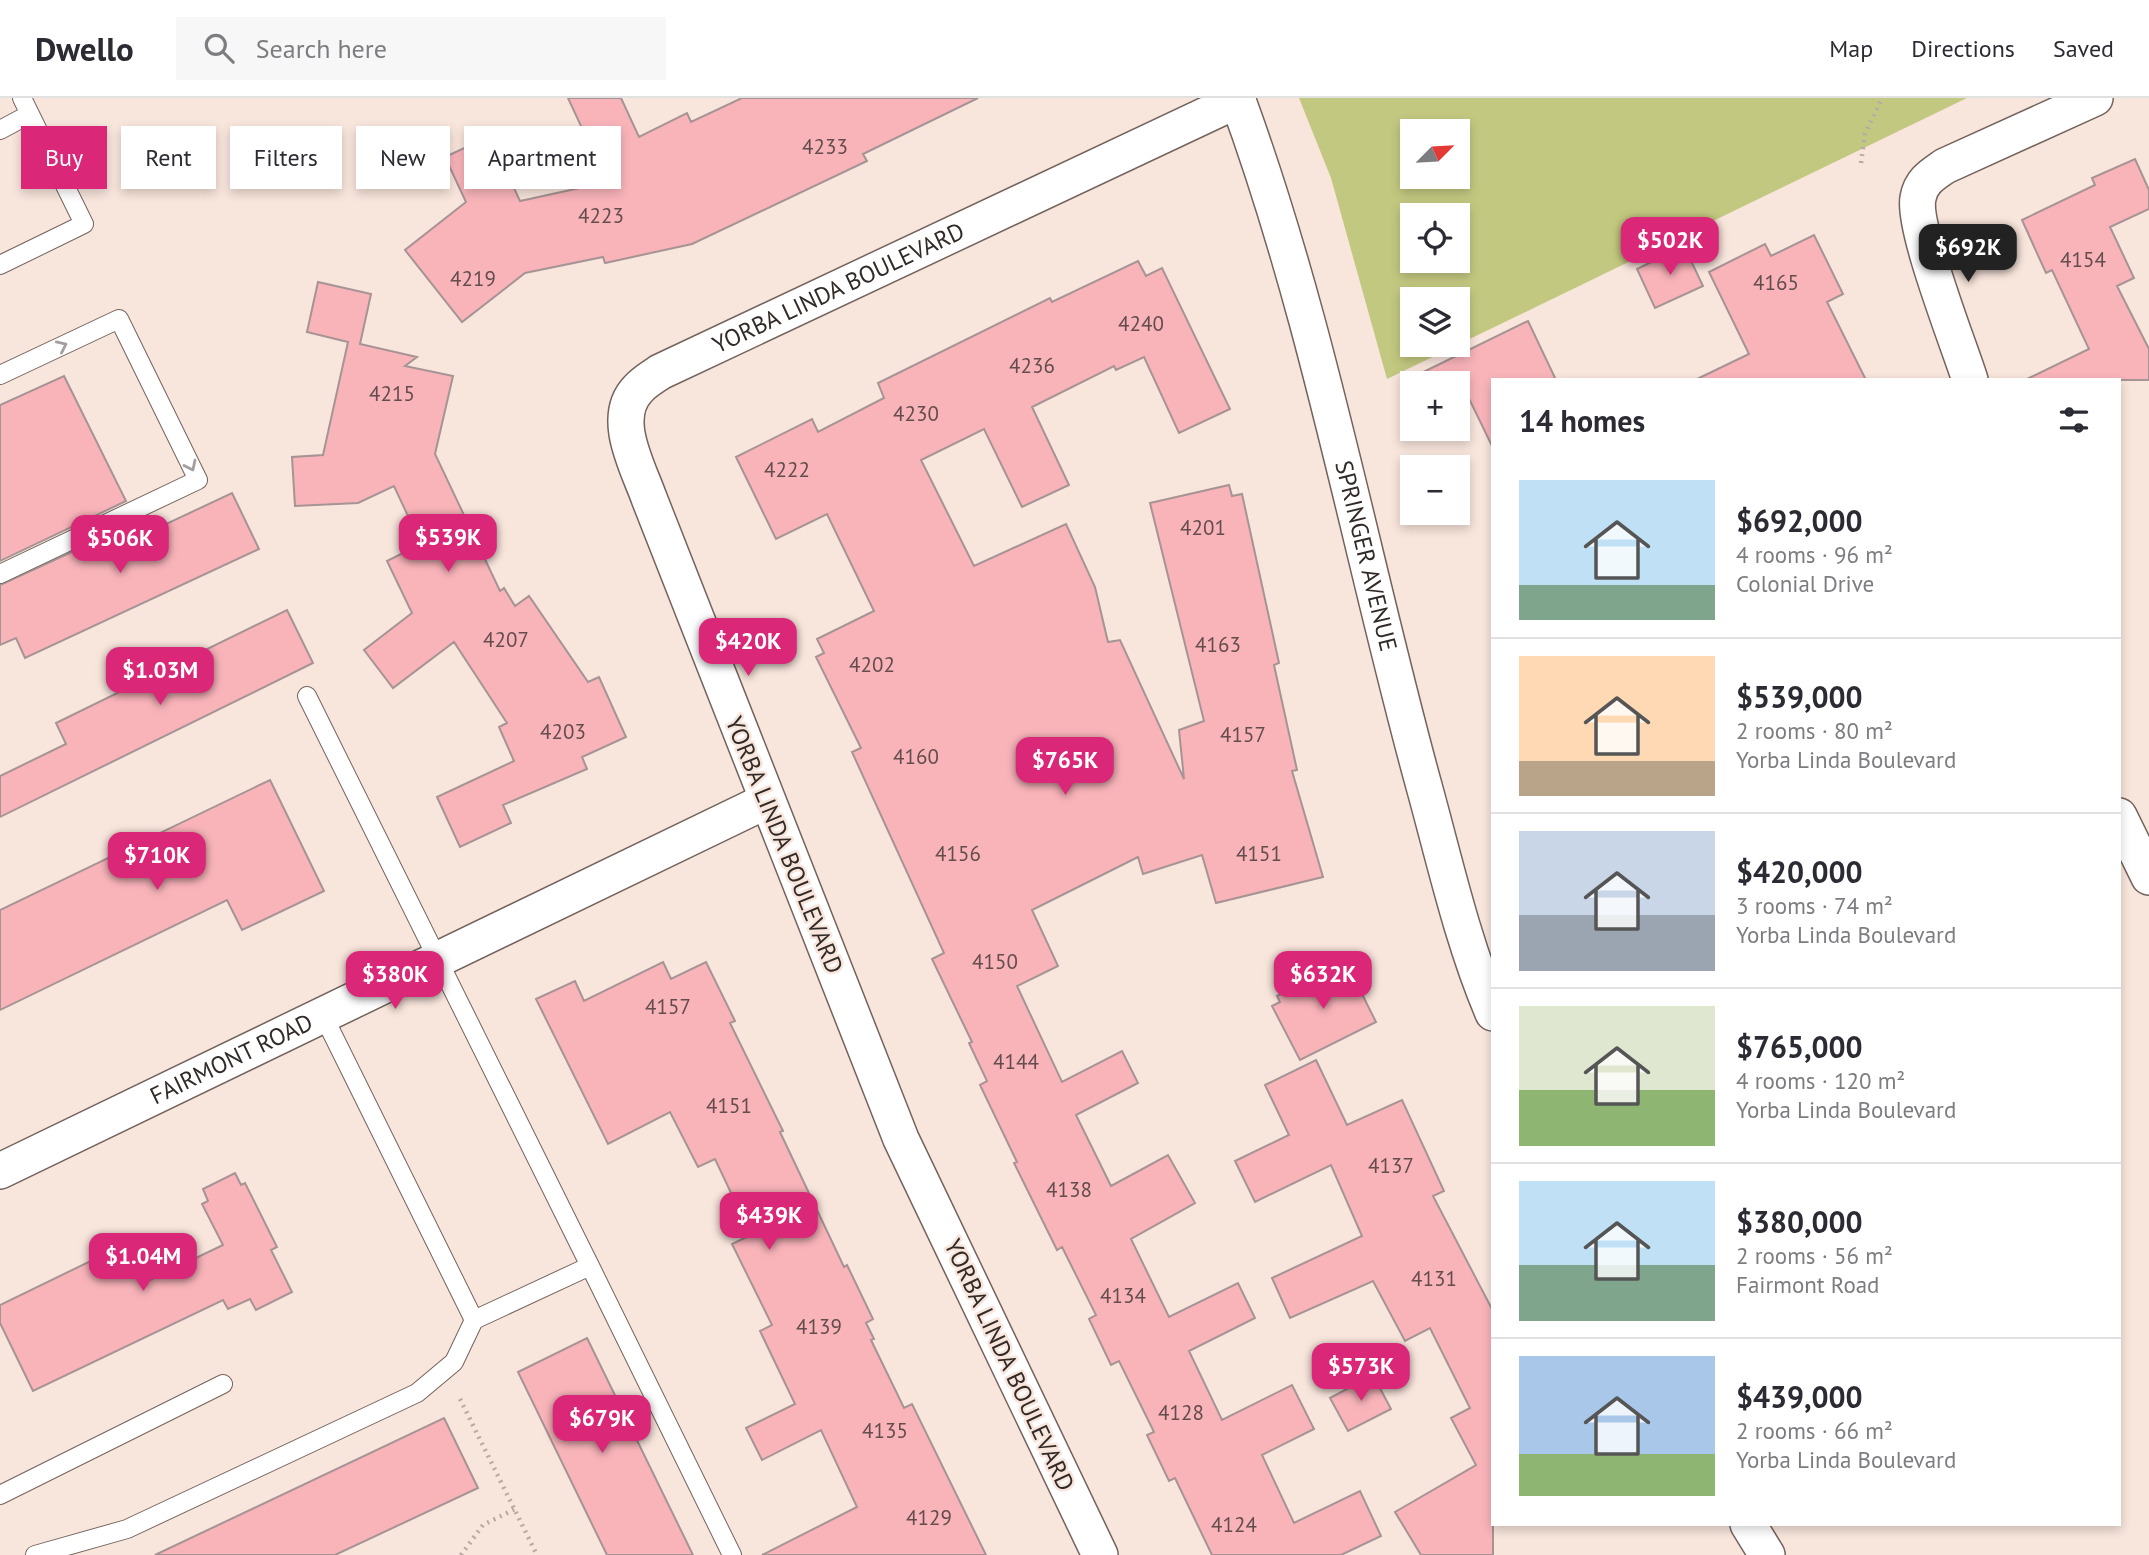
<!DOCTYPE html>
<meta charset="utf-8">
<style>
body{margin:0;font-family:"PT Sans",sans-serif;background:#f7f7f7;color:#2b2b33;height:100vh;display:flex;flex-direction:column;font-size:26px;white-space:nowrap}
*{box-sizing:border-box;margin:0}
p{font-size:23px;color:#7c7c81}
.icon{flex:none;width:38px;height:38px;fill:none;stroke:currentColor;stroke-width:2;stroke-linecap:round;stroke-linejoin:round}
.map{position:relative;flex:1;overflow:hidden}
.details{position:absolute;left:1491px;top:280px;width:630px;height:1148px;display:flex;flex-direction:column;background:#fff;border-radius:0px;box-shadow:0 4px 10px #0003}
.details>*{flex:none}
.guide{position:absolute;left:21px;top:28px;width:665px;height:63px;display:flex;gap:14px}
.needle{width:46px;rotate:66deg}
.tools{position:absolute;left:1400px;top:21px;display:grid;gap:14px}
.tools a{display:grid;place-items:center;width:70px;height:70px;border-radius:0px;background:#fff;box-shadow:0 4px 10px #0003;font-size:35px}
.price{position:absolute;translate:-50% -60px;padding:0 16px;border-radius:14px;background:#db2777;color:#fff;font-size:23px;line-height:46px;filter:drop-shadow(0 2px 4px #0008)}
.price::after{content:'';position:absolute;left:50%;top:42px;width:21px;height:16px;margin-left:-10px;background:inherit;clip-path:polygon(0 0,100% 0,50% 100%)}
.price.current{background:#222;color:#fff}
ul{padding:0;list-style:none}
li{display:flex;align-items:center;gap:21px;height:175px;padding:0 28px}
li+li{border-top:2px solid #e1e1e2}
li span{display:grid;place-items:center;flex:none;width:196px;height:140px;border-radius:0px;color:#555}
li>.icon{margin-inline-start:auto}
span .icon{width:84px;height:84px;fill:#fffc;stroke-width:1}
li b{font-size:30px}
h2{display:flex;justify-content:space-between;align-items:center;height:84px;padding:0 28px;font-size:30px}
.pill{padding:0 24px;border-radius:0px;background:#fff;box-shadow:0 4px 10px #0003;font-size:24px;line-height:63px}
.pill.current{background:#db2777;color:#fff}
header{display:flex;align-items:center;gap:42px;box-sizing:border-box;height:98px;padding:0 35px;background:#fff;border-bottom:2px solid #e1e1e2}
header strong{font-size:33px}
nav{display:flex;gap:38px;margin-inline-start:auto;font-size:24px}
.search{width:490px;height:63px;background:#f7f7f7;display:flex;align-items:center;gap:18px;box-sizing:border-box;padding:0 24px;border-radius:0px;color:#7c7c81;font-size:26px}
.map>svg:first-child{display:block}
.green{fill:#c3c880;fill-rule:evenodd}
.building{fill:#f9b4ba;stroke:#a69394;stroke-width:2}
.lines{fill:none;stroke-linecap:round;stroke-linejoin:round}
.lane-casing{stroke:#73635c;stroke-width:20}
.street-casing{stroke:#73635c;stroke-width:38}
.path{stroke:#b8a9a2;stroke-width:4.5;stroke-dasharray:2 5;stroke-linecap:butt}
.lane{stroke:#fff;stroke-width:18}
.street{stroke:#fff;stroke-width:35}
.oneway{stroke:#a29f9e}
.labels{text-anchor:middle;stroke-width:5;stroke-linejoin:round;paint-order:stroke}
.number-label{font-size:21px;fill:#634c4c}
.street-label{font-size:24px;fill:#312a27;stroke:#f8e5dc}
</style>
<header>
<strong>Dwello</strong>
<div class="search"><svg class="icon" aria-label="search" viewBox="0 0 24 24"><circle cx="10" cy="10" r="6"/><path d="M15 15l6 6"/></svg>Search here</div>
<nav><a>Map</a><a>Directions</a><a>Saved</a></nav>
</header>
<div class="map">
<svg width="2149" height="1457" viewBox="0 0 2149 1457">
<rect width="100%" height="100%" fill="#f8e5dc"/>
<path class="green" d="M1299 0H1967L1387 281 1331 80ZM1412 33H1458V79H1412ZM1412 117H1458V163H1412ZM1412 201H1458V247H1412Z"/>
<path class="building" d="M568 0H621L639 39 687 15 691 24 742 0H978L863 56 867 63 692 146 605 165 603 159 525 175 462 224 405 152 466 104 445 59 490 38 520 103 607 84Z
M2135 61 2149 92V111L2110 129 2134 180 2117 188 2149 251V282H2025L2089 251 2052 172 2046 175 2022 122 2095 87 2092 80Z
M1814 137 1843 196 1827 204 1866 282H1695L1749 256 1709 174 1765 146 1771 158Z
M1684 148 1703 188 1655 210 1637 171Z
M1138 163 1146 178 1162 170 1230 311 1179 335 1144 259 1116 272 1114 268 1032 309 1069 387 1022 409 984 331 921 362 974 468 1066 426 1095 489 1108 544 1120 542 1184 681 1179 632 1204 623 1150 405 1229 387 1232 398 1242 396 1279 565 1274 567 1297 672 1292 673 1323 779 1216 805 1202 757 1143 776 1138 759 1032 812 1058 868 1017 888 1062 984 1122 953 1138 985 1076 1017 1111 1088 1168 1057 1195 1105 1131 1141 1169 1219 1238 1185 1255 1220 1189 1253 1222 1322 1292 1287 1314 1331 1262 1357 1294 1425 1360 1393 1381 1438 1341 1457H1212L1175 1380 1169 1383 1147 1337 1154 1334 1119 1263 1111 1267 1089 1221 1096 1217 1062 1149 1057 1152 1014 1065 1017 1064 980 987 987 983 969 945 972 944 932 861 944 855 852 654 861 650 816 559 824 555 817 541 874 513 827 416 776 441 736 359 812 321 818 334 884 300 878 285 1050 200 1052 204Z
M318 184 371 196 360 246 417 259 405 268 453 278 435 356 500 493 504 490 515 508 529 498 588 584 599 579 626 639 582 659 587 671 503 707 511 725 460 749 437 699 514 663 499 629 507 625 454 544 393 590 364 552 412 515 387 463 421 446 394 388 358 405 295 408 292 359 323 357 348 244 307 234Z
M1528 223 1556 282H1493V350L1460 282H1407Z
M64 278 126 403 0 463V307Z
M232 395 259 451 25 560 16 540 0 547V487L137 424 143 437Z
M287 512 313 565 0 719V678L66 646 56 625Z
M270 682 324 793 242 832 227 802 0 912V812Z
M663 864 671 881 706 864 735 923 730 925 783 1033 780 1034 844 1169 847 1167 873 1221 866 1225 874 1241 871 1242 904 1310 912 1306 986 1457H762L857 1409 821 1332 762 1362 746 1330 795 1306 760 1233 772 1227 732 1146 751 1137 715 1061 698 1069 670 1014 608 1046 536 901 575 883 584 903Z
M1340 866 1347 878 1352 876 1376 924 1300 962 1272 908 1280 904 1277 898Z
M1316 962 1347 1027 1402 1002 1444 1093 1433 1098 1493 1213V1457H1421L1395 1414 1476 1367 1451 1320 1470 1310 1430 1230 1405 1243 1373 1183 1290 1220 1272 1180 1362 1138 1331 1067 1255 1104 1235 1063 1289 1037 1265 987Z
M235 1075 241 1087 245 1085 277 1149 271 1152 292 1194 256 1212 250 1201 228 1211 223 1202 33 1293 0 1225V1207L132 1143 150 1182 223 1147 202 1106 208 1103 203 1091Z
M587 1240 693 1457H607L518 1274Z
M1373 1277 1391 1311 1348 1333 1330 1300Z
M444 1320 478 1390 335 1457H155Z"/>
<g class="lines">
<defs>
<path id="lane" d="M0 32 30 16
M0 167 84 126 22 0
M0 277 119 221 198 382 0 476
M307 598 590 1168
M323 917 474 1222
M0 1397 223 1286
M35 1457 127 1431 417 1295 454 1264 474 1222 590 1168 732 1457"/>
<g id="street">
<path id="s1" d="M1237 0C1319 223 1361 459 1424 688 1445 764 1462 842 1493 915"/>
<path d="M1970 282C1959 247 1912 129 1918 100 1921 83 1932 77 1945 68L2095 0"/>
<path d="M2119 718 2149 779"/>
<path id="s2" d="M0 1073 766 703"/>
<path d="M1748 1426 1767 1457"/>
<path id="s3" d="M1100 1457 901 1041 649 400C638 369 610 320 638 291 644 284 653 279 660 274L1238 2"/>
</g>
</defs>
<use href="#lane" class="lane-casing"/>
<use href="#street" class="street-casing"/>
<path class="path" d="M1861 65 1865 36 1882 0
M460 1301 537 1457
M461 1457 483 1427 515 1411"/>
<use href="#lane" class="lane"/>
<use href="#street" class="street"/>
</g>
<defs><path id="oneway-chevron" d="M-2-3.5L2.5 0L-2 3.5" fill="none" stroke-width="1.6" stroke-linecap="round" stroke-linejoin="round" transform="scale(1.75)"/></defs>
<g class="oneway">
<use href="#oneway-chevron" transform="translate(62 248) rotate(-25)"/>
<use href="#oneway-chevron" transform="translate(191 368) rotate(64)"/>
</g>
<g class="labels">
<g class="number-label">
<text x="825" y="56">4233</text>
<text x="601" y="125">4223</text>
<text x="2083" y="169">4154</text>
<text x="473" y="188">4219</text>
<text x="1776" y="192">4165</text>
<text x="1141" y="233">4240</text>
<text x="1032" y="275">4236</text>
<text x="392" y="303">4215</text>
<text x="916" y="323">4230</text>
<text x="787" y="379">4222</text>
<text x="1203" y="437">4201</text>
<text x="506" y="549">4207</text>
<text x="1218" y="554">4163</text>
<text x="872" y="574">4202</text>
<text x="563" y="641">4203</text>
<text x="1243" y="644">4157</text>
<text x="916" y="666">4160</text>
<text x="958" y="763">4156</text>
<text x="1259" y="763">4151</text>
<text x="995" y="871">4150</text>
<text x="668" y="916">4157</text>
<text x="1016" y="971">4144</text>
<text x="729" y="1015">4151</text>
<text x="1391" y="1075">4137</text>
<text x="1069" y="1099">4138</text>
<text x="1434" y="1188">4131</text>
<text x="1123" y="1205">4134</text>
<text x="819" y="1236">4139</text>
<text x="1181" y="1322">4128</text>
<text x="885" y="1340">4135</text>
<text x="929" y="1427">4129</text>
<text x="1234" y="1434">4124</text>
</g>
<g class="street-label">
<text dy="8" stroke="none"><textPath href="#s3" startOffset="1491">YORBA LINDA BOULEVARD</textPath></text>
<text dy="8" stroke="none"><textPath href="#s1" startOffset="476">SPRINGER AVENUE</textPath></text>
<text transform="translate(784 747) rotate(68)" y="8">YORBA LINDA BOULEVARD</text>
<text dy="8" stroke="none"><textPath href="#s2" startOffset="257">FAIRMONT ROAD</textPath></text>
<text transform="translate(1009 1267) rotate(65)" y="8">YORBA LINDA BOULEVARD</text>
</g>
</g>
</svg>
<div class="tools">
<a><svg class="needle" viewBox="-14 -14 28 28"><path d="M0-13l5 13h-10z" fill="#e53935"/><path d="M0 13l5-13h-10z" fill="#7c7c81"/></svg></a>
<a><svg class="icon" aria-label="locate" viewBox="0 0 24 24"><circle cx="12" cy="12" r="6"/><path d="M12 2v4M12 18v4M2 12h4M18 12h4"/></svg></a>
<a><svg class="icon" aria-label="layers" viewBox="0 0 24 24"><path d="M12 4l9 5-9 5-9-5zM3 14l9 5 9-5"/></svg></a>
<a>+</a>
<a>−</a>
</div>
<b class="price" style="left:1670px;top:179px">$502K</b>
<b class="price current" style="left:1968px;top:186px">$692K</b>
<b class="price" style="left:448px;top:476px">$539K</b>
<b class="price" style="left:120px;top:477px">$506K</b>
<b class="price" style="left:748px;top:580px">$420K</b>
<b class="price" style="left:160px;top:609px">$1.03M</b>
<b class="price" style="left:1065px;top:699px">$765K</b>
<b class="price" style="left:157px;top:794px">$710K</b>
<b class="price" style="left:395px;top:913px">$380K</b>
<b class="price" style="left:1323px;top:913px">$632K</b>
<b class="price" style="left:769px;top:1154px">$439K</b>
<b class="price" style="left:143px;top:1195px">$1.04M</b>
<b class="price" style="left:1361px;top:1305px">$573K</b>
<b class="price" style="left:602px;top:1357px">$679K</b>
<div class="guide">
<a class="pill current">Buy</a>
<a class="pill">Rent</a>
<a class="pill">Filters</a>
<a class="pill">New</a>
<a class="pill">Apartment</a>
</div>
<section class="details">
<h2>14 homes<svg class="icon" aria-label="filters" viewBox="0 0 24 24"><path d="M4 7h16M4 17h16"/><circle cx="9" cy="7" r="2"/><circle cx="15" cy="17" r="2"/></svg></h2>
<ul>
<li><span style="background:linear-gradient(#bfe0f5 75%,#7fa58c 0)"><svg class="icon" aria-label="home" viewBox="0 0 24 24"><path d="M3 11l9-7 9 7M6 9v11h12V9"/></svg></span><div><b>$692,000</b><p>4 rooms · 96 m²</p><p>Colonial Drive</p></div></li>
<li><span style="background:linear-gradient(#ffd9b3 75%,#b9a48a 0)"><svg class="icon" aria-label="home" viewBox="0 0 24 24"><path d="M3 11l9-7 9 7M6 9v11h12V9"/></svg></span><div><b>$539,000</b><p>2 rooms · 80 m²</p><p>Yorba Linda Boulevard</p></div></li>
<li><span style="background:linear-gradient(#c9d6e8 60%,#9aa5b1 0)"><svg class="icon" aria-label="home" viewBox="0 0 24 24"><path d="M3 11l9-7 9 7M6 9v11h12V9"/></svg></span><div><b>$420,000</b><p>3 rooms · 74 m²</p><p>Yorba Linda Boulevard</p></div></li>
<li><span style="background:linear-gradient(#dfe7d0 60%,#8fb573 0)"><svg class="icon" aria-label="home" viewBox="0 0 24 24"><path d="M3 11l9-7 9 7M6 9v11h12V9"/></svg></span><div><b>$765,000</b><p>4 rooms · 120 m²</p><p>Yorba Linda Boulevard</p></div></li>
<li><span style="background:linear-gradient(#bfe0f5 60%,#7fa58c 0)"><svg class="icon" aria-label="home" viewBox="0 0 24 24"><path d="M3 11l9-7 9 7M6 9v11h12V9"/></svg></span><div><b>$380,000</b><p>2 rooms · 56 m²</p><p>Fairmont Road</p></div></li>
<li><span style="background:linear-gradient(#a9c7e8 70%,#8fb573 0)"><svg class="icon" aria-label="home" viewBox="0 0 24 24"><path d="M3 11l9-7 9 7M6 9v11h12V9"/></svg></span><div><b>$439,000</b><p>2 rooms · 66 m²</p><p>Yorba Linda Boulevard</p></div></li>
</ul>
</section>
</div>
